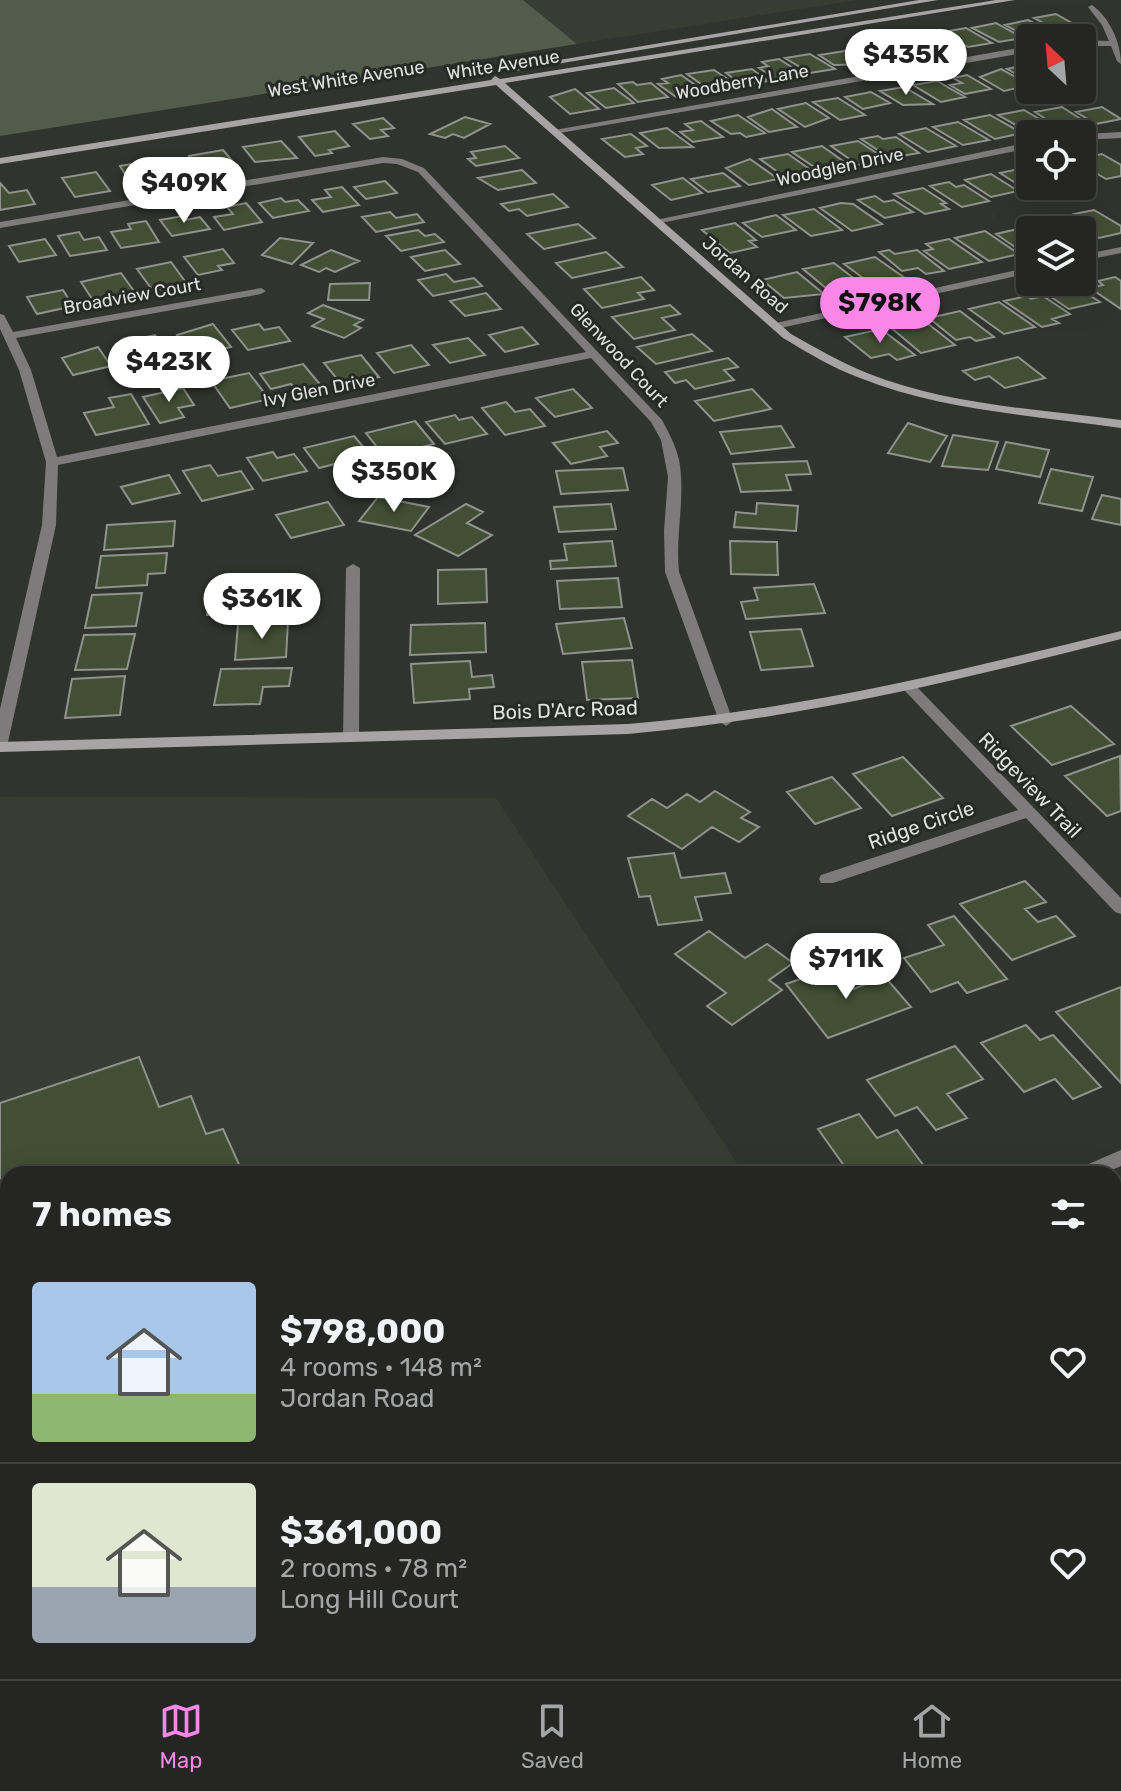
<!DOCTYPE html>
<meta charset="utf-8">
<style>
body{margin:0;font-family:Rubik,sans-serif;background:#2d2e2b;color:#f1f3f6;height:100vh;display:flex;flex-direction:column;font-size:30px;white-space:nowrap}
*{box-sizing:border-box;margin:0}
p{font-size:26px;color:#a3a5a6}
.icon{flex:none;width:44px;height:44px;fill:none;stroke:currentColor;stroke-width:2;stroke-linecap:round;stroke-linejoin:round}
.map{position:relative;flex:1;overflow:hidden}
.panel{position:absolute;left:0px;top:1166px;width:1122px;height:514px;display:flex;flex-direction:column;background:#252623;border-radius:24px 24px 0 0;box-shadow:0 8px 32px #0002,0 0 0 2px #424341}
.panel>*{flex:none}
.needle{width:52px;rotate:334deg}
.tools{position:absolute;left:1016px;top:24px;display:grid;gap:16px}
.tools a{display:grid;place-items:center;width:80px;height:80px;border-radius:8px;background:#252623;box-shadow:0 8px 32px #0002,0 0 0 2px #424341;font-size:40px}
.price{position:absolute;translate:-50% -68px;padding:0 18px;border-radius:28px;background:#fff;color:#222;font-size:26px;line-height:52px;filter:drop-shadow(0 2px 4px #0008)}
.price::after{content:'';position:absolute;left:50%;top:48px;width:24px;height:18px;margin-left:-12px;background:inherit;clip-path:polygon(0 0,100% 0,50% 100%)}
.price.active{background:#fa87e7;color:#111}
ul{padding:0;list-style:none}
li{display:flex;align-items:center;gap:24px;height:200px;padding:0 32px}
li+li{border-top:2px solid #424341}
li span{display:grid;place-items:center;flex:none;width:224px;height:160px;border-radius:8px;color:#555}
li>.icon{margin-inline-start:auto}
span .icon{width:96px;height:96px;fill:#fffc;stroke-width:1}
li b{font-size:34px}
h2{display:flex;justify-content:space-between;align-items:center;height:96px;padding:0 32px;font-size:34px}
.menu{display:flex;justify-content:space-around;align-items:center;height:112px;border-top:2px solid #424341;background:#252623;font-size:22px;color:#a3a5a6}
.menu a{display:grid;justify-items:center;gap:4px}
.menu .active{color:#fa87e7}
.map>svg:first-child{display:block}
.built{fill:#383d34}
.green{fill:#535b4b}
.building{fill:#424f34;stroke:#90928e;stroke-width:2}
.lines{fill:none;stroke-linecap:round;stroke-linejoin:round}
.street{fill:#7d7b7c;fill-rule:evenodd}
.secondary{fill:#a7a4a6;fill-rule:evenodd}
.labels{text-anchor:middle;stroke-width:6;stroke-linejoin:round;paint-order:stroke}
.far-street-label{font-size:18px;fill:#e0e1df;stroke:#272926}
.street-label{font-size:20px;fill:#e0e1df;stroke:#272926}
</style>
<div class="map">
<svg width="1121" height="1679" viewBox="0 0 1121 1679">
<rect width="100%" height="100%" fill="#31332f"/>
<path class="built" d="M523 0H857L577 44Z
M0 797 496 798 744 1174H8V1672H1073L1078 1679H0Z"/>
<path class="green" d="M0 0H523L577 44 0 136Z"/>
<path class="building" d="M1056 14 1084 30 1058 31 1034 18Z
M1028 20 1051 32 1028 37 1005 25Z
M996 23 1023 38 999 42 972 28Z
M966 28 992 43 968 47 942 32Z
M922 35 940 36 961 48 935 53 908 37Z
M906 38 931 53 905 58 886 47 895 45 889 41Z
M876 44 899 59 873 63 851 48Z
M845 51 867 64 834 65 819 55Z
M810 54 835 69 810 73 785 58Z
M779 59 804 75 777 80 759 68 768 66 762 62Z
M1030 64V82L1007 69Z
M752 69 768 81 742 85 726 73Z
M1001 69 1030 85 1004 91 980 77Z
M714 70 738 86 711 91 687 74Z
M681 75 704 91 676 97 658 84 668 83 662 79Z
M967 75 991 89 965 94 950 85 962 83 953 78Z
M937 81 965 97 941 102 913 85Z
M633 82 637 85 651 83 668 97 638 102 618 84Z
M904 87 933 104 903 105 880 91Z
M614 88 634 103 606 108 587 93Z
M575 89 599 109 570 114 550 97Z
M871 92 890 103 863 109 845 97Z
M838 98 865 115 840 120 813 102Z
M806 103 829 118 805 127 778 109Z
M1062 107 1087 123H1052L1035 112Z
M1102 107 1121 119 1096 124 1076 112Z
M772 109 797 127 769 132 748 117Z
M1024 110 1055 128 1030 133 998 115Z
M738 115 765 133 746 137 740 133 731 134 711 121Z
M990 115 1022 133 995 139 964 120Z
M465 117 490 124 464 138 453 134 445 138 430 134Z
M383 118 394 128 381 130 388 136 370 139 353 124Z
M701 121 723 137 693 142 680 132 693 130 685 124Z
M958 122 989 140 963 145 933 127Z
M667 128 693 147 659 148 640 133Z
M926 128 956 146 928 152 899 134Z
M335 131 349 146 329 150 332 153 315 156 299 137Z
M631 134 647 146 636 148 643 154 625 157 602 139Z
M878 136 883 139 896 137 919 153 890 158 861 139Z
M281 141 297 158 255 162 243 147Z
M858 141 886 159 858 165 831 146Z
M505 146 519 158 476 166 468 159 476 158 471 152Z
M822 146 850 166 820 171 792 152Z
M223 150 239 169 204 175 189 156Z
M788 154 815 173 786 178 760 159Z
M1102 154 1121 165V176L1106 179 1082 165V158Z
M750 159 778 179 749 185 726 168Z
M137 163 141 170 164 166 174 180 133 187 120 166Z
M1019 169 1030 173V186H1049L1028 191 1000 173Z
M522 170 536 183 498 190 478 178Z
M96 172 110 191 75 197 62 178Z
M723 173 740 186 708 192 691 179Z
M991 174 1018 191 991 197 965 180Z
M683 178 702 193 671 200 652 185Z
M385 181 397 193 366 199 354 187Z
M949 182 956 187 964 185 989 201 962 207 930 186Z
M0 183 9 193 27 190 35 204 0 210Z
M342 187 359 205 323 212 312 200 331 197 325 190Z
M923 188 946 203 941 204 949 209 925 214 894 194Z
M553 194 568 207 527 216 519 209 509 211 501 204Z
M875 196 884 202 894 200 913 212 885 218 858 200Z
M281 198 285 202 298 200 309 211 273 218 259 203Z
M246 203 262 222 224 230 214 217 233 214 227 207Z
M841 203 853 204 882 224 852 231 820 208Z
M814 209 842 230 811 236 783 215Z
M1094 210 1121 226V233L1099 238 1074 222 1083 220 1074 214Z
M390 212 396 218 417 214 424 222 376 232 362 217Z
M776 215 796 230 762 237 743 223Z
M183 216 186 220 200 217 210 229 172 236 160 220Z
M1046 217 1053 222 1062 219 1079 230H1039L1031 225 1041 223 1035 219Z
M146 221 159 242 121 248 111 232 131 229 128 224Z
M735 223 756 240 749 241 757 247 730 253 702 230Z
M578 224 595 238 544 249 527 234Z
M1026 227 1030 230V244L1015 247 996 234Z
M418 230 425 236 435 234 444 242 401 251 386 236Z
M985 231 1019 254 989 261 955 238Z
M79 232 84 240 99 237 107 250 70 256 58 236Z
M280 238 313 243 292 264 262 255Z
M45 239 56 255 19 262 9 246Z
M949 239 982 262 949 269 924 251 933 249 926 244Z
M223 249 234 263 218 266 222 270 198 275 184 257Z
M331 250 359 261 335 272 326 268 319 272 301 265Z
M445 250 460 264 425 271 411 257Z
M889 250 895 254 917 250 944 271 926 274 918 268 902 271 879 252Z
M606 252 623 267 572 278 556 263Z
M875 257 905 278 874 286 844 264Z
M171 262 187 284 153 291 137 269Z
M834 263 865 287 833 294 803 269Z
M797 272 824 294 784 298 762 280Z
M121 273 136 294 94 302 81 282Z
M446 274 454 282 474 278 482 286 433 296 418 280Z
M641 277 654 290 638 293 644 299 602 308 584 289Z
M1115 277 1121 281V309L1090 288 1103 285 1098 281Z
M370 283 369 300H328L330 284Z
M1075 286 1100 302 1069 309 1045 293Z
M63 290 73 306 37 314 27 297Z
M486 293 501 309 465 316 450 301Z
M1027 296 1031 299 1043 296 1070 314 1052 319 1059 323 1042 327 1004 301Z
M999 302 1035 327 1004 334 969 309Z
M323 305 363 320 354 325 361 328 344 338 312 326 324 319 308 313Z
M670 305 680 314 662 318 675 330 634 339 612 317Z
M960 311 994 337 976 341 970 337 956 340 929 318Z
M922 319 955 345 921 353 889 326Z
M213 324 231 347 192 356 177 335Z
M259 324 264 330 279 327 290 341 248 350 232 330Z
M522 327 538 344 505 352 489 335Z
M881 329 915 355 897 360 889 354 871 358 845 337Z
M692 334 712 351 656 364 637 347Z
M155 335 172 359 135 367 118 343Z
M468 338 485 355 450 363 433 345Z
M411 345 429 365 394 373 377 353Z
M98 347 111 366 73 375 62 358Z
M361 355 379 377 342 385 324 363Z
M1018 357 1045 378 1005 388 989 376 975 380 963 371Z
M728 358 738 367 724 370 734 380 695 389 686 380 675 383 665 372Z
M303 364 323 388 298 394 291 384 271 389 260 374Z
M249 373 269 399 230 408 211 381Z
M183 388 194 405 178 408 184 417 160 423 143 397Z
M573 389 592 408 555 417 536 398Z
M752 389 771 409 714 421 695 401Z
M131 394 149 424 96 435 84 413 114 407 109 398Z
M506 402 515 412 530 409 545 426 505 435 482 408Z
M455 415 459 420 472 417 487 434 445 444 426 422Z
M415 421 434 444 384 456 366 433Z
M908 423 947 436 930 462 888 453Z
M781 426 794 447 731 454 720 432Z
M607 431 618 443 600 447 607 456 571 464 553 443Z
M953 435 998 442 988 470 942 466Z
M354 436 370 455 319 468 304 448Z
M1006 442 1049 450 1040 477 996 469Z
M273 452 277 458 294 454 307 471 263 481 247 458Z
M807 461 811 474 786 475 791 490 741 492 733 464Z
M210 465 218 476 241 471 253 489 202 501 183 471Z
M623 468 628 490 561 494 556 471Z
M1051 469 1093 477 1082 511 1039 503Z
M169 475 180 493 132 504 121 487Z
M1102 495 1121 499V525L1092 519Z
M378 497 429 507 411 531 359 521Z
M328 502 344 525 291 538 276 515Z
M757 503 798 506 796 531 734 527 736 512 756 514Z
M466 504 483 512 467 523 492 535 458 556 415 535Z
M611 504 616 529 559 532 554 507Z
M175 521 173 546 104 550 107 525Z
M612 541 616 566 551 569 550 561 567 560 564 544Z
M730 541 777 542 778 575 731 574Z
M167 553 165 573 148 574 147 585 96 588 101 556Z
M486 569 487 602 438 604V570Z
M618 578 622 607 560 609 557 581Z
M214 581H266L259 614 207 615Z
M814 584 825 613 746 619 741 602 758 600 754 588Z
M142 593 136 626 85 628 92 595Z
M624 618 632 648 563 654 556 624Z
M288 622 286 657 235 660 238 624Z
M485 623 486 652 410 655 411 625Z
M801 629 813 666 761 670 750 632Z
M135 634 127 669 75 670 84 635Z
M632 660 638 698 587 700 582 662Z
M470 661 472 677 492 675 494 687 469 689 470 699 414 703 411 664Z
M292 668 289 686 263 687 260 704 214 705 221 669Z
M125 676 120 715 65 718 72 679Z
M1071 706 1114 744 1052 765 1011 726Z
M1120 756 1121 811 1107 816 1065 776Z
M903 757 943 798 892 816 853 774Z
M832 777 861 808 815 824 787 792Z
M715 791 750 812 741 818 759 827 739 842 712 827 682 849 628 816 652 799 667 808 687 794 700 802Z
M674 853 681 878 725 873 731 893 695 897 702 920 658 925 650 896 639 897 628 858Z
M1025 881 1046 902 1025 909 1038 922 1056 916 1075 936 1012 960 960 904Z
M954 916 1007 979 967 993 958 982 931 992 904 958 944 945 928 925Z
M709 931 745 958 767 944 793 963 769 980 782 990 732 1025 707 1006 726 993 675 954Z
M835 967 853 989 885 977 911 1007 828 1038 786 984Z
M1121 987V1083L1056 1012Z
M1026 1025 1040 1040 1053 1035 1101 1087 1073 1099 1055 1079 1024 1092 981 1043Z
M955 1046 983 1079 947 1094 967 1118 936 1130 917 1107 895 1116 867 1080Z
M139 1057 159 1107 191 1096 206 1134 223 1129 242 1171 232 1174H8V1377L0 1380V1103Z
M859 1114 877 1138 897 1130 930 1174H850L818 1129Z
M1121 1288V1359L1114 1360V1289Z
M8 1408V1565L0 1568V1413Z
M1114 1455 1121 1466V1520L1114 1523Z"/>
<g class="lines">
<path class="street" d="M1092 5C1109 17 1121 42 1121 64L1117 61 1111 46H1082V40L1109 41 1102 25 1088 7Z
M1030 46V52L554 134 549 131Z
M1121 132V138L1082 140V134Z
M1030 142V148L656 224 651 221Z
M383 157 402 159 424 168 662 420C669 433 676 446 679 460 686 496 675 535 679 572L733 721 726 726 719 721 665 572 664 531 668 477 661 440 651 422 591 358 58 465 56 525 8 742 0 747V709L42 525 46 462 19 370 0 329V314L4 315 13 332 261 288 266 291 261 294 16 338 31 370 57 457 586 352 418 172 397 164 383 163 0 228V222Z
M1121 247V253L1082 261V255Z
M1030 267V273L776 329 770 326 776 323Z
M353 564 360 568 359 736 351 741 343 736 346 568Z
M911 685 916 686 1121 898V914L1115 912 1026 818 833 883H821L819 879 821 875 1018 810 906 692 904 689 906 686Z
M1121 1150V1166L1103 1174H1074L1077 1169Z"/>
<path class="secondary" d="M919 0H938L509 72 505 69Z
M996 0H1015L505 83 791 334C816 348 840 362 867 373 947 405 1037 409 1121 420V428C1034 415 942 411 860 378 833 368 808 353 783 338L496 85 0 164V158L491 80 495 76 500 79Z
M1121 631V639C957 681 797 719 628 734L0 752V742L628 724C800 710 954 672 1121 631Z"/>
</g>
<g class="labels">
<g class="far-street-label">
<text transform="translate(503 65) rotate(-9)" y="6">White Avenue</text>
<text transform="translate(346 79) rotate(-9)" y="6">West White Avenue</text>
<text transform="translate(742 82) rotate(-10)" y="6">Woodberry Lane</text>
<text transform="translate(840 167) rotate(-12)" y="6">Woodglen Drive</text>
<text transform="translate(745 275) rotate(41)" y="6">Jordan Road</text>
<text transform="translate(132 296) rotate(-10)" y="6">Broadview Court</text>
<text transform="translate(619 355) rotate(47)" y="6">Glenwood Court</text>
<text transform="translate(319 390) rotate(-11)" y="6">Ivy Glen Drive</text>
</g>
<g class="street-label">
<text transform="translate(565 710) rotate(-2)" y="7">Bois D'Arc Road</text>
<text transform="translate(1030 785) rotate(46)" y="7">Ridgeview Trail</text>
<text transform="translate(921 825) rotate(-19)" y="7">Ridge Circle</text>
</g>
</g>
</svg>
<div class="tools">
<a><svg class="needle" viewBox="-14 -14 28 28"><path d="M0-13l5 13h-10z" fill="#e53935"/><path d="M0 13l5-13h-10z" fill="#a3a5a6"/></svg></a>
<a><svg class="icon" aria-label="locate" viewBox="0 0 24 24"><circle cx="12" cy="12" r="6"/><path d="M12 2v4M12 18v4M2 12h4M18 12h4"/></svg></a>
<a><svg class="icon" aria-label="layers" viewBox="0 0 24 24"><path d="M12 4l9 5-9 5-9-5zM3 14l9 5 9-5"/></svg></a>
</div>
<b class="price" style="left:906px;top:97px">$435K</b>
<b class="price" style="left:184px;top:225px">$409K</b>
<b class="price active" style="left:880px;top:345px">$798K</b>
<b class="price" style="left:169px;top:404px">$423K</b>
<b class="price" style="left:394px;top:514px">$350K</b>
<b class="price" style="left:262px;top:641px">$361K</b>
<b class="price" style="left:846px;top:1001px">$711K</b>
<section class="panel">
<h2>7 homes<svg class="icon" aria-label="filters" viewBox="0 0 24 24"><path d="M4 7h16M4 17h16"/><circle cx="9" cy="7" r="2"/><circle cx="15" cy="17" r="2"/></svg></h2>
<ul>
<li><span style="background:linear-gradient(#a9c7e8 70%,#8fb573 0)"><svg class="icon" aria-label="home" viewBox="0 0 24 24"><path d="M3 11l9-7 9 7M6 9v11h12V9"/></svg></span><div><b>$798,000</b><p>4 rooms · 148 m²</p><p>Jordan Road</p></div><svg class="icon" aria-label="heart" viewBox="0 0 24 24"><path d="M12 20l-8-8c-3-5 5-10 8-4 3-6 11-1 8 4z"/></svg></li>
<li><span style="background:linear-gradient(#dfe7d0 65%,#9aa5b1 0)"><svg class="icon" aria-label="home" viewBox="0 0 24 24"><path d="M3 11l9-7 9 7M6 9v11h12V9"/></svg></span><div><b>$361,000</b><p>2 rooms · 78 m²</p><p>Long Hill Court</p></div><svg class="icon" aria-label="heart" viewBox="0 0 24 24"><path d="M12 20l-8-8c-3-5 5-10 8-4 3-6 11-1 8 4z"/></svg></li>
</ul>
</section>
</div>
<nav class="menu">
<a class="active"><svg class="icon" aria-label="map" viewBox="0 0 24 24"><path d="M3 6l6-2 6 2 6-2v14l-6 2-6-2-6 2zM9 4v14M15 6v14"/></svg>Map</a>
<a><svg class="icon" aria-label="saved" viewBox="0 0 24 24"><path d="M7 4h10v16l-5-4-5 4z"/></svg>Saved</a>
<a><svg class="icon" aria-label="home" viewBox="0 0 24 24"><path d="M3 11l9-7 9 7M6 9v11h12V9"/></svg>Home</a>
</nav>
